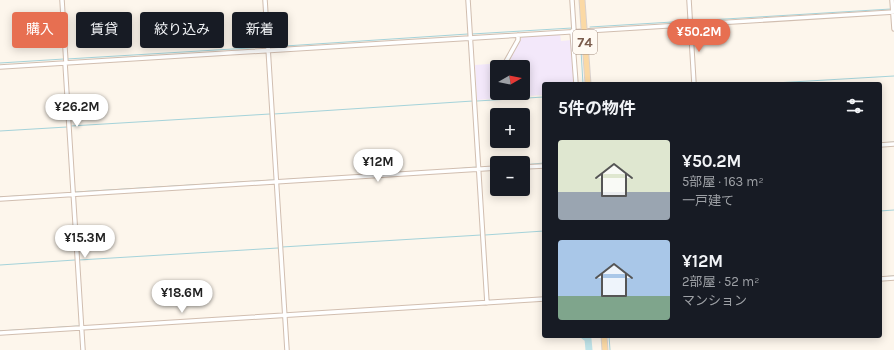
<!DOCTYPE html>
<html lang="ja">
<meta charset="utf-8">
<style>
body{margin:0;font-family:Karla,"Noto Sans JP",sans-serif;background:#242831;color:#f1f3f6;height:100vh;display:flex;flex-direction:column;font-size:15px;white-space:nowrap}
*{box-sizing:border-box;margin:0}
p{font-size:13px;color:#9ea1a6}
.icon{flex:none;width:22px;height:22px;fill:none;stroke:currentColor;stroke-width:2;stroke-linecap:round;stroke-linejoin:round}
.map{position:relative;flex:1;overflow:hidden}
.side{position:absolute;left:542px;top:82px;width:340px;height:256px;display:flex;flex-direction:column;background:#171b24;border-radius:4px;box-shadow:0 2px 10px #0003}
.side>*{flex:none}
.top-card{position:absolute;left:12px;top:12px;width:380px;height:36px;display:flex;gap:8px}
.needle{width:26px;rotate:81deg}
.fabs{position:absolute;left:490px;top:60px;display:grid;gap:8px}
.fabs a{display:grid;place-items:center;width:40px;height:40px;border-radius:4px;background:#171b24;box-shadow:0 2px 10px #0003;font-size:20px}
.price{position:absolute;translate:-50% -34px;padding:0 9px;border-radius:14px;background:#fff;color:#222;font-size:13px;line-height:26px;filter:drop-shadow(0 1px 2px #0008)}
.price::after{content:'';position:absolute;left:50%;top:24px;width:12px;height:9px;margin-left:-6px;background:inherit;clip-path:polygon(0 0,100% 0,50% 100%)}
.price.on{background:#e76f51;color:#fff}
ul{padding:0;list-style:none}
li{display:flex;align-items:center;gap:12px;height:100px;padding:0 16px}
li span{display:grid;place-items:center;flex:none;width:112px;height:80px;border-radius:4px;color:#555}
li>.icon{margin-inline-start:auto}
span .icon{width:48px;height:48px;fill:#fffc;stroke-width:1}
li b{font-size:17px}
h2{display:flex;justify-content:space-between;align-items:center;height:48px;padding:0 16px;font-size:17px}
.tag{padding:0 14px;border-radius:4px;background:#171b24;box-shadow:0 2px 10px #0003;font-size:14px;line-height:36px}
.tag.on{background:#e76f51;color:#fff}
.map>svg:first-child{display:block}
.education{fill:#f3e8fa}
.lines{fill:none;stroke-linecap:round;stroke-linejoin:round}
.stream{stroke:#a5d3da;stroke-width:1}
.river{stroke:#bfe3e8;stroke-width:7}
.street-casing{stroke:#d1beb0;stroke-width:5.5}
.primary-casing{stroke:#dad1cd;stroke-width:7}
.street{stroke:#fff;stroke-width:3.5}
.primary{stroke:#fbd9a5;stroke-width:5}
.labels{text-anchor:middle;stroke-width:3.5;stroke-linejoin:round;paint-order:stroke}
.shield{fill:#fffaf3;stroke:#a28b7f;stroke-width:1}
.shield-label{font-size:14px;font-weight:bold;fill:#7a5c4d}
</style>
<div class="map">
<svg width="894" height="350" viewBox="0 0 894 350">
<rect width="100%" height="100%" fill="#fdf6ec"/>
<path class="education" d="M560 34 561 41 572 40 575 84H544V95L508 97V93H523V67H506L507 63 522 37Z
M502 63V67H497V93H504V98L477 100 475 65Z"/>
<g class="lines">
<path class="stream" d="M692 21 891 9
M590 27 689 21
M580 33 583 84
M472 34 572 28
M270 47 468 34
M67 59 266 47
M0 63 64 59
M758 84 894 76
M477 101 544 97
M274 114 473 101
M71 126 270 114
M0 131 67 127
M880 143 894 142
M523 165 544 163
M456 169 477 167
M278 180 407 172
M76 192 274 180
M0 197 71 193
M880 211 894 210
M485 235 544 231
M282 247 481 235
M79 260 278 248
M0 265 75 260
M880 277 894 276
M286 313 311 312
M232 317 283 314
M0 331 79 326
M609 336 610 350"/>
<path class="river" d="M584 336 588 339 589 350"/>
<defs>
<path id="street" d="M62 0 66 63
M265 0 287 350
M468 0 487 303
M572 0 574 31
M689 0 694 84
M892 0 894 29
M572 31 576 84
M65 63 83 350
M0 67 894 12
M504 67V65L518 40V35
M505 93V97
M880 145 894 144
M523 167 544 166
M0 199 497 168
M880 279 894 278
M0 333 544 299"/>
<path id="primary" d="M582 0 588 84
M604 336 605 350"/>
</defs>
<use href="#street" class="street-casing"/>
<use href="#primary" class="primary-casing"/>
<use href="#street" class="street"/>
<use href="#primary" class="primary"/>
</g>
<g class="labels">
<rect class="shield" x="573" y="30" width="24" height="24" rx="3"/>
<g class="shield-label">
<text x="585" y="47">74</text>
</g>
</g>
</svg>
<div class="fabs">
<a><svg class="needle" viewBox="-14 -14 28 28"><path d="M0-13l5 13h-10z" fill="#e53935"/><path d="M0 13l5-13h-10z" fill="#9ea1a6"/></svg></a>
<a>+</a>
<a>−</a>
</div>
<b class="price on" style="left:699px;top:53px">¥50.2M</b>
<b class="price" style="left:77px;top:128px">¥26.2M</b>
<b class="price" style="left:378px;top:183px">¥12M</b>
<b class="price" style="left:85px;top:259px">¥15.3M</b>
<b class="price" style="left:182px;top:314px">¥18.6M</b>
<div class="top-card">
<a class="tag on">購入</a>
<a class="tag">賃貸</a>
<a class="tag">絞り込み</a>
<a class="tag">新着</a>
</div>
<section class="side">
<h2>5件の物件<svg class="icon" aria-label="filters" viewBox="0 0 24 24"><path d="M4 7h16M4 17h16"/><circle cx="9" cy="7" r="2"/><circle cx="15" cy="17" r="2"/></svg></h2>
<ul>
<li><span style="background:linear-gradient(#dfe7d0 65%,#9aa5b1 0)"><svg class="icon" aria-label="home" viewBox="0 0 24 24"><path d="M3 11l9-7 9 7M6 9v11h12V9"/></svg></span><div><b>¥50.2M</b><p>5部屋 · 163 m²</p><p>一戸建て</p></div></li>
<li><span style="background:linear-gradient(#a9c7e8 70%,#7fa58c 0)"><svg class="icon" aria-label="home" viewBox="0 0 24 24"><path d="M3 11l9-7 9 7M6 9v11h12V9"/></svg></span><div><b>¥12M</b><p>2部屋 · 52 m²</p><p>マンション</p></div></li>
</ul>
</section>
</div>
